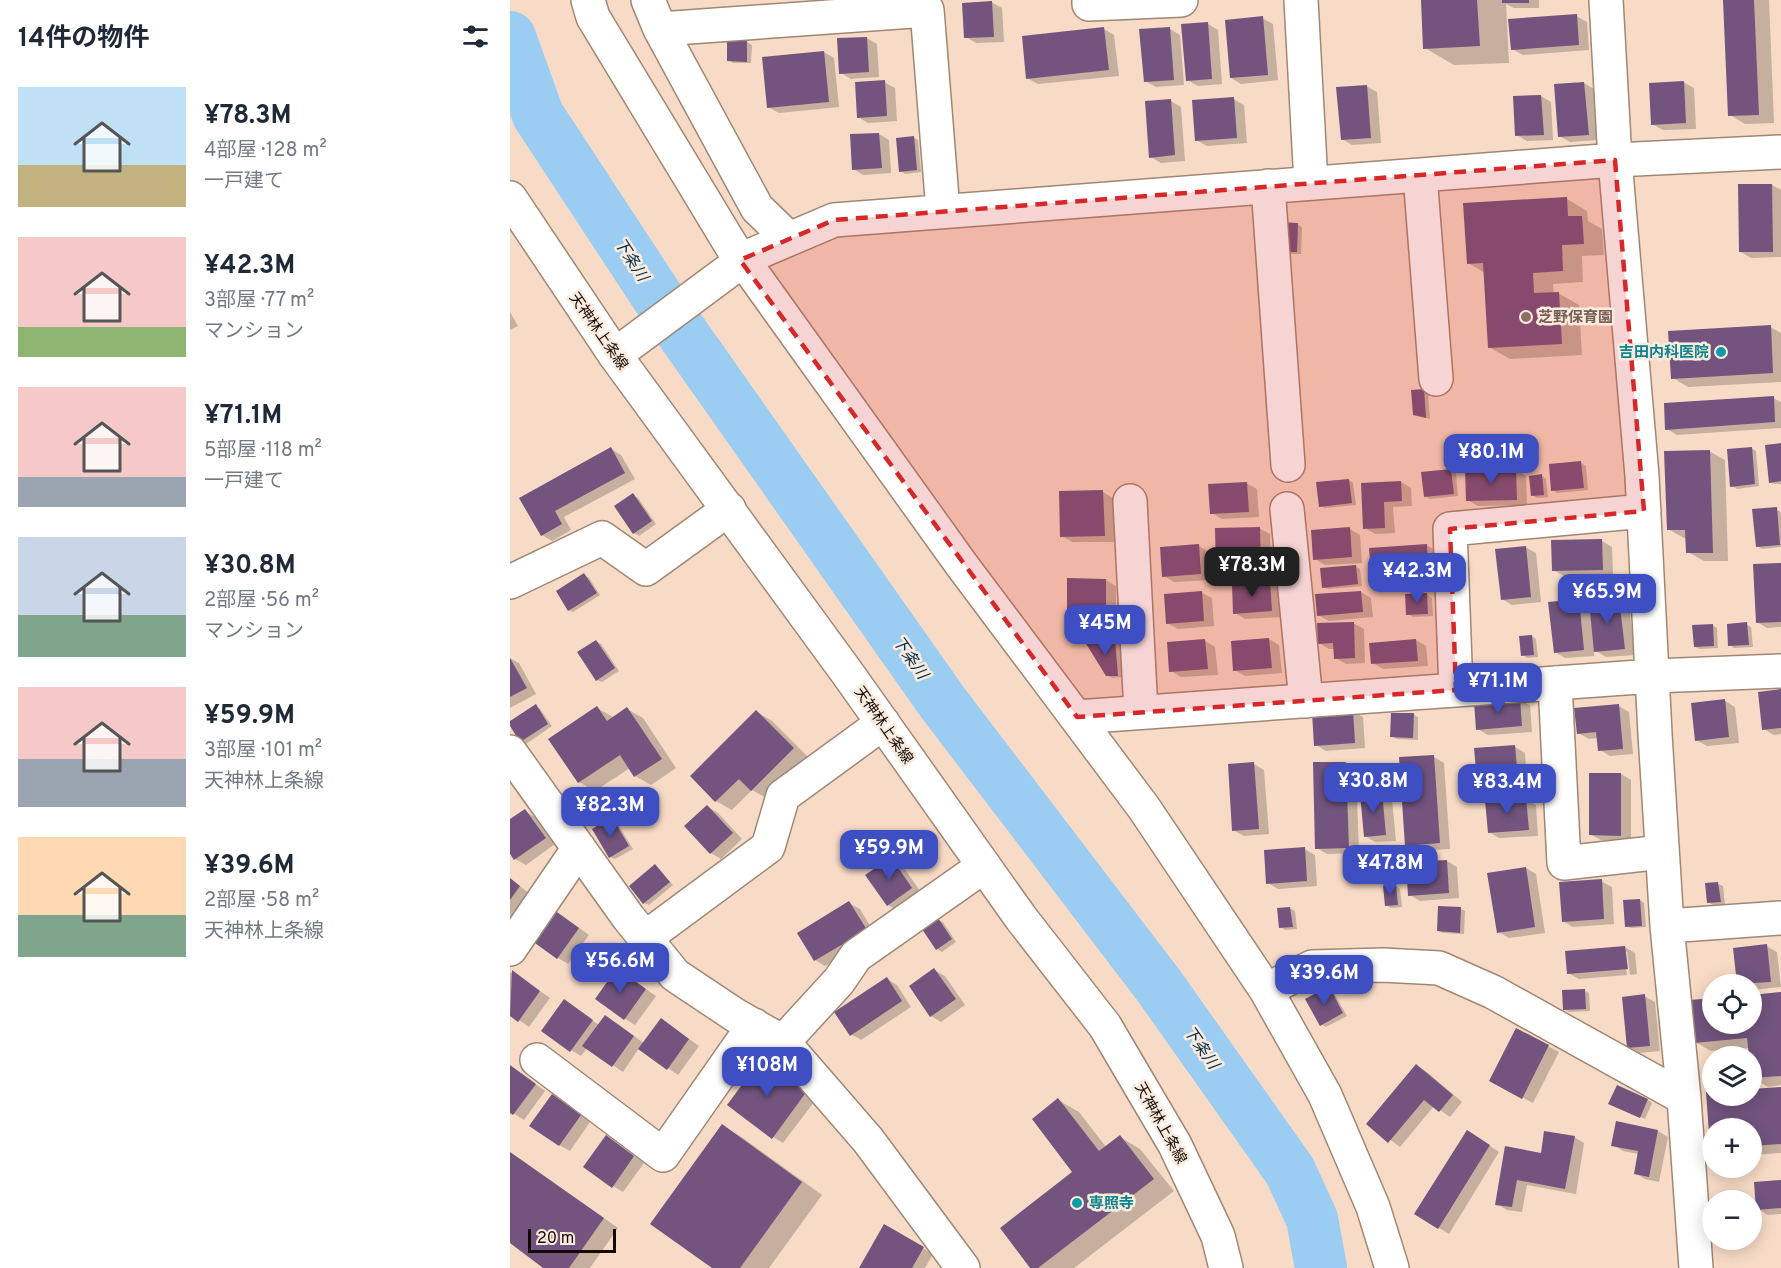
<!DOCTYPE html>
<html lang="ja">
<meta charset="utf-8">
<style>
body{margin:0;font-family:Overpass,"Noto Sans JP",sans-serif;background:#f6f6f7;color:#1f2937;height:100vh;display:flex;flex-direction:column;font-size:22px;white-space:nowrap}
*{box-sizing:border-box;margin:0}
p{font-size:20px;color:#747a83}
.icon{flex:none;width:33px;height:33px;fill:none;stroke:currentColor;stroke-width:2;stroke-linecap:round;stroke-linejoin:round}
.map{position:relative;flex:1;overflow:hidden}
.drawer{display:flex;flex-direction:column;background:#fff;width:510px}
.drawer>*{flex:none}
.tools{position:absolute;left:1192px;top:974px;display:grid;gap:12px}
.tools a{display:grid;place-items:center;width:60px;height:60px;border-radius:50%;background:#fff;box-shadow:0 3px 15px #0003;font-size:30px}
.scale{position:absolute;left:18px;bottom:15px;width:88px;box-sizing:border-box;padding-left:6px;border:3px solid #130a04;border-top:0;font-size:16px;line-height:21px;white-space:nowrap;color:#130a04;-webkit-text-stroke:4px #fbebde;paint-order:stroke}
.price{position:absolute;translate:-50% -51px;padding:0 14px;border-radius:12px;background:#3d4fc2;color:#fff;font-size:20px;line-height:39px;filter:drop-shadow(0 2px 3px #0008)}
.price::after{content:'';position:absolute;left:50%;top:36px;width:18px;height:14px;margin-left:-9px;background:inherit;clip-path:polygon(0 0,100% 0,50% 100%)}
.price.current{background:#222;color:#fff}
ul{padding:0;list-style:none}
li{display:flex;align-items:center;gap:18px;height:150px;padding:0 18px}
li span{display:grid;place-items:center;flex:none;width:168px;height:120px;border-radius:0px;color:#555}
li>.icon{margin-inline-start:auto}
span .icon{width:72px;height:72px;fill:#fffc;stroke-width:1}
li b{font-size:26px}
h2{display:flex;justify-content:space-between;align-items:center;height:72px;padding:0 18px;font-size:26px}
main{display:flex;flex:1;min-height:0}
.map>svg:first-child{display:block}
.shadow{fill:#0003}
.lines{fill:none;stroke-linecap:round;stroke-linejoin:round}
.river{stroke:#9bcdf2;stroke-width:52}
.building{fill:#72547e}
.minor-casing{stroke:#a08774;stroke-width:36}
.major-casing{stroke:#a08774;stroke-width:36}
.minor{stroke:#fff;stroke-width:33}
.major{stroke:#fff;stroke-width:33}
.marked{fill:#d62828;fill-opacity:0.2;stroke:#d62828;stroke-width:4.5;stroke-dasharray:12 8;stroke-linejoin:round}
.education-dot{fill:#8d6e63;stroke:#fbebde;stroke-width:2}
.culture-dot{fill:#0f9aa8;stroke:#fbebde;stroke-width:2}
.labels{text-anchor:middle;stroke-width:5;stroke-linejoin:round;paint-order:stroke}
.education-label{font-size:15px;font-weight:bold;fill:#785e54;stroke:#fbebde;text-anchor:start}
.street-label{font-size:15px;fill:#130a04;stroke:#fbebde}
.culture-label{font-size:15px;font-weight:bold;fill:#0d838f;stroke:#fbebde;text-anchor:end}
.water-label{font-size:16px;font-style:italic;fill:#07314a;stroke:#fbebde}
</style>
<main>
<section class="drawer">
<h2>14件の物件<svg class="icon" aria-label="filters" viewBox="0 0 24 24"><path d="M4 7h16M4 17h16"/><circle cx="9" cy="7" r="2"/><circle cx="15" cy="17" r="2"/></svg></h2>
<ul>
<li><span style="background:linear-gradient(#bfe0f5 65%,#c2b280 0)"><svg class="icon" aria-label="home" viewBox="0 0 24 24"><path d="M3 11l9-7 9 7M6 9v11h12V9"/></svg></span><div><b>¥78.3M</b><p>4部屋 · 128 m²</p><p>一戸建て</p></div></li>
<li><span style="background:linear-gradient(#f6c9c9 75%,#8fb573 0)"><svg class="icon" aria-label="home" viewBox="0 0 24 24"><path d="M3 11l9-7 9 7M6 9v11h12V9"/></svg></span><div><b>¥42.3M</b><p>3部屋 · 77 m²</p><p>マンション</p></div></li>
<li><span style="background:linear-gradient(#f6c9c9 75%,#9aa5b1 0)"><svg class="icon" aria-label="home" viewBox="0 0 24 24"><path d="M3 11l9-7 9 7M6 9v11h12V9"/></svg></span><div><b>¥71.1M</b><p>5部屋 · 118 m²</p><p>一戸建て</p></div></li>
<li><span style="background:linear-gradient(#c9d6e8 65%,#7fa58c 0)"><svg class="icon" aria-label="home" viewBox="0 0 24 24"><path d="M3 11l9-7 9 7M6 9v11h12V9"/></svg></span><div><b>¥30.8M</b><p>2部屋 · 56 m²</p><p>マンション</p></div></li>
<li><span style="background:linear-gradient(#f6c9c9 60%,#9aa5b1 0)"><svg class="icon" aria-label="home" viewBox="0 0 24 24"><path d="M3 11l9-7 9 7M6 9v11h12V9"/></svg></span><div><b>¥59.9M</b><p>3部屋 · 101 m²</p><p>天神林上条線</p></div></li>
<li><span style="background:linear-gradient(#ffd9b3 65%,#7fa58c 0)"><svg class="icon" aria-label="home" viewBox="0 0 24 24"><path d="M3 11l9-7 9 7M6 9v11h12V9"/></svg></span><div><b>¥39.6M</b><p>2部屋 · 58 m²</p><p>天神林上条線</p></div></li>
</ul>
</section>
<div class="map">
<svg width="1271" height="1268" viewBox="0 0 1271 1268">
<rect width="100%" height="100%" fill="#f7dbc6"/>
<path class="shadow" d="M912 0H1029V8H1004L996 4 999 63 944 65 915 48Z
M1214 0H1259L1264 123 1235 124 1220 115Z
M481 2 492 8 494 42 466 43 456 37Z
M1066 16 1077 22 1079 50 1013 55 1002 49Z
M752 18 763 24 768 80 731 84 721 78Z
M698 24 708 30 712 84 688 86 677 80Z
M594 29 604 35 609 76 528 84 517 78Z
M660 29 670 35 674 85 646 87 635 81Z
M357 38 367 44 369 77 341 79 331 73Z
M237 42 242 45 241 63H223L219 60Z
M314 52 324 58 329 107 269 113 258 107Z
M374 82 385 88 387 121 358 123 348 117Z
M1173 82 1184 88 1186 129 1153 130 1142 124Z
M1074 83 1084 89 1088 140 1060 142 1049 136Z
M856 86 867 92 871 143 842 145 832 139Z
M1031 96 1041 102 1043 140 1017 141 1007 135Z
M723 99 734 105 737 143 697 146 686 140Z
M661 101 671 107 675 161 651 163 641 157Z
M369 134 379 140 381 173 353 175 343 169Z
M403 137 408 140 411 172 395 174 391 171Z
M1262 185 1271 190V257L1241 258 1231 252Z
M1057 199 1077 211 1078 221 1092 229 1094 255 1072 256 1073 282 1043 284 1044 294 1048 293 1069 305 1072 355 1000 359 979 347 975 273 958 263Z
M787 224 792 227 791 254H772Z
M0 312 8 326 0 330Z
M1260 327 1271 333V382L1178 387 1163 378Z
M914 391 918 393 920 419 904 414Z
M1263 398 1271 402V428L1167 435 1157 429Z
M1271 445V484H1265L1260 482Z
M1241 448 1246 451 1249 486 1227 489 1222 486Z
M101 449 111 455 125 479 54 517 61 530 42 541 32 535 11 498Z
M1199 451 1215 460 1218 561H1194L1178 552 1177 538H1174L1158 529Z
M1071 463 1076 466 1078 490 1047 493 1043 490Z
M1006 470 1016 476 1017 505 968 506 957 500Z
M941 471 946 473 948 496 920 499 915 496Z
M1032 476 1036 479 1038 497 1027 498 1022 495Z
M839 480 843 483 846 505 815 508 810 506Z
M891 482 901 488 902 506 883 507 885 533 865 534 855 528 852 484Z
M736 483 747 489 749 517 712 519 702 513Z
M593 492 603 498 604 542H562L552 536Z
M123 495 128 498 146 524 129 536 124 533Z
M1266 509 1271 512V547L1252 549 1247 546Z
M749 528 760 534 761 578 718 579 708 573Z
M840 529 850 535 852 563 815 565 805 559Z
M1092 541 1102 547 1103 575 1054 576 1043 570Z
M916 545 927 551 928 576 873 579 863 573Z
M689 546 699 552 701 580 664 582 654 576Z
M1015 547 1026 553 1031 602 1002 605 992 599Z
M1271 565V627L1257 628 1247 622Z
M845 566 850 569 852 586 818 589 813 587Z
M74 575 79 578 90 595 63 612 59 610Z
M596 580 606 586V624H569L559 618Z
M760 583 770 589 772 617 735 619 725 613Z
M851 592 861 598 863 617 819 621 808 615Z
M692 593 702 598 704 626 668 629 657 623Z
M917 595 922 598 923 616 903 617 898 614Z
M1109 600 1119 606 1125 655 1096 657 1084 650V656L1055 658 1045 652 1069 601 1081 608Z
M843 623 854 629 855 663 836 664 826 658 825 649H819L809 643Z
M1236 624 1241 627 1243 647 1224 648 1220 645Z
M1202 625 1207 628 1208 648 1190 649 1185 647Z
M1022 636 1026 639 1028 657 1017 658 1013 655Z
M759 639 769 645 772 673 735 676 725 670Z
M605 640 610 643 612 677 602 678 597 675Z
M906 640 916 646 918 666 873 669 863 663Z
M86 641 91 644 109 671 92 682 87 680Z
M695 641 705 647 708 675 671 677 661 671Z
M0 658 9 663 26 694 0 708Z
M1271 691V734L1264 735 1254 729Z
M1009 700 1020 705 1022 732 978 735 968 729Z
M1215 701 1225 707 1229 743 1197 746 1186 740Z
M26 706 30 709 42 726 16 744 11 741 0 723Z
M1109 706 1119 712 1123 754 1100 756 1090 750 1088 738 1079 739 1068 733Z
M87 708 103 717 117 709 133 718 166 768 141 785 125 776 120 768 85 791 69 782 40 740Z
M842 711 853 717 855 748 816 751 806 745Z
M247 712 262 721 299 758 258 799 242 790 222 810 206 801Z
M904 715 908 717V740L887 739 882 736Z
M1005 747 1015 753 1017 784 979 787 968 781Z
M924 757 934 763 940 849 906 851 896 845Z
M836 763 846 769 849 853 817 854 807 848Z
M744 764 754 770 759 834 734 836 723 830Z
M1111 774 1121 780V841L1091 840 1080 834Z
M872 794 882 800 886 841 865 842 855 836Z
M1016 799 1026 805 1028 836 989 838 979 832Z
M198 807 208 813 232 839 211 859 201 853Z
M15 811 25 817 45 844 16 865 5 859 0 852V821Z
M102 819 106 821 123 849 105 859 100 857Z
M795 849 805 855 807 886 768 889 758 883Z
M381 859 392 865 412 894 388 911 378 905Z
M937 861 947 867 949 898 910 901 900 895Z
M145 866 163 885 139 905 134 903Z
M1016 868 1026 874 1035 933 999 938 989 932Z
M0 879 19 893 0 920Z
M1091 881 1102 887 1104 924 1063 927 1053 921Z
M1208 884 1213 886 1215 904 1203 905 1198 902Z
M886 886 890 889 892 907 881 908 876 905Z
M1130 900 1134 903 1136 927 1121 928 1116 926Z
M339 903 350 909 366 936 315 966 305 960Z
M780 908 785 911 787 929 775 930 771 927Z
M951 909 955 911 954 934 933 933 929 931Z
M51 915 79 935 58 964 48 958Z
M428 920 433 922 446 942 432 952 427 949 414 929Z
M1256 946 1267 952 1271 987 1242 990V984H1228L1224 949Z
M1115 947 1125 953 1127 974 1120 975 1117 952H1114L1117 975 1069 979 1058 973Z
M108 970 146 996 125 1025 115 1019Z
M424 970 435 976 455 1005 431 1022 421 1016Z
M2 972 40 998 19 1027 0 1014V974Z
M377 979 387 985 401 1007 351 1040 341 1034Z
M819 988 823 991 837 1016 816 1027 811 1024Z
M1075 991 1079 993 1080 1011 1059 1012 1054 1009Z
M1271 993V1085L1258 1087 1243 1078 1240 1048 1201 1051 1185 1042 1203 1000V1023H1242V996Z
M1134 996 1145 1002 1150 1051 1129 1053 1118 1047Z
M64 1007 89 1025 106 1023 134 1043 161 1026 189 1046 168 1075 129 1048 113 1072 77 1048 71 1056 61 1050Z
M1007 1030 1049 1052 1023 1103 991 1086Z
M252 1060 307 1098 273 1143 263 1137Z
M0 1066 35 1091 14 1120 0 1111Z
M907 1066 917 1072 952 1102 940 1117 924 1106 890 1147 859 1124Z
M1271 1089V1153L1242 1155V1128H1203V1148H1201L1203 1093V1095H1242V1091Z
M548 1100 569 1112 596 1147 610 1137 630 1149 664 1191 564 1268H522L565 1172Z
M1138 1100 1142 1103 1135 1119 1105 1106Z
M53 1102 80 1122 60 1151 49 1145Z
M1107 1123 1148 1131 1158 1137 1149 1182 1135 1179 1125 1173 1129 1154 1113 1151 1103 1145Z
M213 1126 233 1138 312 1195 259 1268H205Z
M1064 1137 1074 1143 1066 1194 1017 1185 1012 1212 997 1210 987 1204 997 1148 1032 1155Z
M968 1138 989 1152 939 1234 906 1214Z
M106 1143 134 1163 113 1192 103 1186Z
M0 1152 108 1228 80 1268H35L0 1241Z
M1271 1181V1214L1258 1215 1248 1209Z
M375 1226 423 1254 415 1268H351Z"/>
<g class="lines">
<path class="river" d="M0 37 28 115 154 307 433 703 649 986 780 1171 802 1219 811 1268"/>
</g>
<path class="building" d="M911 0H967L970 46 913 49Z
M992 0H1019V3H992Z
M1213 0H1244L1249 115 1218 116Z
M482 1 484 37 454 38 452 3Z
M1067 14 1069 45 1001 50 998 19Z
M753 16 758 75 720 78 715 20Z
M698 22 702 79 676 81 671 24Z
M594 27 599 70 516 79 512 36Z
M660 27 664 80 634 82 629 29Z
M357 37 359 72 329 74 327 38Z
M217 41H237V62L217 61Z
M314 51 319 102 257 108 252 57Z
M375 80 377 116 347 118 345 82Z
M1174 81 1176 123 1141 125 1139 83Z
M1074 82 1079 135 1048 137 1044 84Z
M857 85 861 138 831 140 826 87Z
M1031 95 1034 135 1005 136 1003 96Z
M724 97 727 138 685 141 682 100Z
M661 99 665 155 639 158 635 101Z
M369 133 372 168 342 170 340 134Z
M404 136 407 170 389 172 386 138Z
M1228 184H1262L1263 252H1229Z
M1057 197 1058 216H1072L1074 244 1052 245 1053 271 1023 273 1024 293 1049 292 1052 344 978 348 973 263 957 264 953 203Z
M767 222 788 223 787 252H766Z
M1261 325 1263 373 1161 379 1158 331Z
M914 389 916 418 903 415 901 390Z
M1264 396 1265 422 1155 430 1154 403Z
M1271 443V481L1259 483 1255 445Z
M101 447 115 473 45 511 52 524 31 536 9 498Z
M1242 447 1245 484 1220 487 1217 449Z
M1200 450 1203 553H1176L1175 530H1157L1154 451Z
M1071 461 1074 488 1041 491 1039 464Z
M941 469 944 494 914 497 911 472Z
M1006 469 1007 500 956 501 955 470Z
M1032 474 1034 495 1021 496 1019 476Z
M839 479 842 503 809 507 806 482Z
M891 481 892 501 874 502 875 528 853 529 851 483Z
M737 482 739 512 700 514 698 484Z
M593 490 595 536 550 537 549 491Z
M123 493 142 521 123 534 104 506Z
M1267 507 1270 545 1246 547 1242 509Z
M750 527 751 573 706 574 705 528Z
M840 527 842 557 803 560 801 530Z
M1092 539 1093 570 1042 571 1041 540Z
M689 544 691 574 652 577 650 547Z
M917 544 918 570 861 574 859 548Z
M1016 546 1021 597 991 600 985 549Z
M1271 563V622L1246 623 1243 564Z
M846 565 848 584 812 588 810 568Z
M74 573 87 593 58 611 46 591Z
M557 578 596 579V619H557Z
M760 581 762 611 723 614 722 584Z
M692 591 694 621 656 624 654 594Z
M851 591 853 612 807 616 805 594Z
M917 593 918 614 896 615 895 594Z
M1109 598 1115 649 1084 652 1079 601Z
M1069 599 1074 650 1044 653 1038 602Z
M844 622 845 658 824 659 823 643 808 644 807 623Z
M1237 622 1239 645 1218 646 1217 624Z
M1203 624 1204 646 1184 647 1182 625Z
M1022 635 1024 655 1011 656 1009 636Z
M759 638 762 668 723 671 721 641Z
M605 639 608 676H596L575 642Z
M695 639 698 669 659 672 657 642Z
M906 639 908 661 861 664 859 643Z
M86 640 105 668 86 681 67 652Z
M0 658 17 688 0 697Z
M1271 689V728L1252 730 1248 692Z
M1010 698 1012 726 966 730 964 702Z
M1215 699 1219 737 1185 741 1181 703Z
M26 704 38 724 10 742 0 726V721Z
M1109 704 1113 749 1088 751 1086 732 1067 734 1064 708Z
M87 706 97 721 117 707 152 759 124 777 110 755 68 783 38 739Z
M843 709 845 743 804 746 802 712Z
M246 710 284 748 241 791 229 779 205 802 180 776Z
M881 713H904L903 738 880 737Z
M1005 745 1008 779 967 781 964 748Z
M924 755 930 843 895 846 889 757Z
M744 762 749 829 722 831 718 764Z
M803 762H836L839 848 805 849Z
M1079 773H1111V836L1079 835Z
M872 792 876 835 854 837 850 794Z
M1016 797 1019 830 978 833 975 800Z
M197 805 223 833 200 854 174 826Z
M15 809 36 838 4 860 0 854V819Z
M102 817 119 846 99 858 82 829Z
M795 847 797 881 756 884 754 850Z
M381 857 402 888 377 906 355 875Z
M937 860 939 893 898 896 896 862Z
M145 864 160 882 133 904 119 886Z
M1016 867 1025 927 987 933 977 873Z
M0 878 10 886 0 900Z
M1092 879 1094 919 1052 922 1049 882Z
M1208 882 1211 902 1197 903 1195 883Z
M886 885 888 905 875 906 873 886Z
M1130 899 1132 926 1115 927 1113 900Z
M339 901 357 930 304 961 287 933Z
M928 906 951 907 950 933 927 931Z
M40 907 69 928 47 959 18 938Z
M780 907 783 927 769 928 767 908Z
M428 918 442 939 426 950 412 929Z
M1257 944 1261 982 1227 984 1223 948Z
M1115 946 1118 969 1057 974 1055 951Z
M107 968 136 989 114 1020 85 999Z
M424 968 446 999 420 1017 399 986Z
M2 970 30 991 8 1022 0 1016Z
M377 977 392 1001 340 1036 324 1012Z
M819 986 833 1013 810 1026 795 999Z
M1075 989 1076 1009 1053 1010 1052 990Z
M1271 992V1076L1242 1078V1056H1239L1237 1038 1184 1043 1180 1000 1203 998V1023H1242V995Z
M1135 994 1140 1046 1117 1048 1112 997Z
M54 999 83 1020 60 1052 31 1031Z
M95 1015 124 1036 102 1067 72 1046Z
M151 1018 179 1039 157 1070 128 1049Z
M1006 1028 1039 1045 1012 1099 979 1081Z
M252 1058 297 1091 262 1139 217 1105Z
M906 1064 943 1095 929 1112 914 1100 878 1143 856 1124Z
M0 1065 26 1084 3 1115 0 1113Z
M1107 1085 1138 1099 1130 1118 1098 1104Z
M1271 1087V1144L1242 1146V1128H1203V1148H1200L1196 1092H1203V1095H1242V1089Z
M42 1094 71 1115 49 1146 19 1126Z
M548 1098 589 1151 610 1135 644 1179 528 1268H520L490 1228 562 1172 522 1119Z
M1106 1121 1148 1130 1139 1177 1124 1174 1128 1151 1101 1146Z
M212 1124 292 1182 230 1268H202L140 1224Z
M957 1130 980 1145 928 1229 904 1214Z
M1034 1131 1065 1136 1055 1189 1007 1180 1002 1207 985 1205 995 1146 1031 1153Z
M96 1135 124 1156 102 1188 73 1167Z
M0 1152 94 1218 59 1268H33L0 1243Z
M1271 1180V1208L1246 1210 1244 1182Z
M374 1224 414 1247 402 1268H349Z"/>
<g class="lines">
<defs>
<path id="minor" d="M78 0 83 17 230 260
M138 0 150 29 247 208 279 239
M579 0V4L671 0
M791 0 801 183
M1096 0 1105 160 1132 476 1145 734 1157 926 1174 1098 1186 1268
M150 29 417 10 433 211
M910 175 926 379
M758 186 778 465
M230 260 324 220 1105 160 1271 152
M233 260 451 564 634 808 756 990 815 1095 863 1207 882 1268
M105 355 233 260
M620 501 631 712
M777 509 796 701
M0 582 92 538 136 569 219 509
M1045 683 1054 863 1152 852
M946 690 940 529 1134 511
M567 717 1143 676 1271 671
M0 752 118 917 165 975 225 1015 273 1042 358 1140 453 1268
M1157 926 1271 918
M135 938 258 847 273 796 373 723
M0 949 69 848
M756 990 802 967 873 965 929 968 983 992 1174 1098
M273 1042 329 981 346 956 474 866
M27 1060 153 1155 244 1025"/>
<path id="major" d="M0 198 105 355 338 674 511 918 595 1026 665 1145 708 1236 716 1268"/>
</defs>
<use href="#minor" class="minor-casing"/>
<use href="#major" class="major-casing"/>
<use href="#minor" class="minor"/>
<use href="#major" class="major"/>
</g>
<path class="marked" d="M1105 160 1134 511 940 529 946 690 567 717 230 260 324 220Z"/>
<circle class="education-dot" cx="1016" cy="317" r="6"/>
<g class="culture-dot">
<circle cx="1211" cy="352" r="6"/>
<circle cx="567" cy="1203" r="6"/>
</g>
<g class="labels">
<g class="education-label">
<text x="1028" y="322">芝野保育園</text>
</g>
<g class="street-label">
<text transform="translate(89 331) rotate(55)" y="5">天神林上条線</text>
<text transform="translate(374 725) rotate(55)" y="5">天神林上条線</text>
<text transform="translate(651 1123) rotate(61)" y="5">天神林上条線</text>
</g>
<g class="culture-label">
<text x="1199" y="357">吉田内科医院</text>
<text x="579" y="1208" text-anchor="start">専照寺</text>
</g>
<g class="water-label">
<text transform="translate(122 259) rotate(57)" y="6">下条川</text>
<text transform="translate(401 657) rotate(55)" y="6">下条川</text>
<text transform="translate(692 1047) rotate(55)" y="6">下条川</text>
</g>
</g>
</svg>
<div class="tools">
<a><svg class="icon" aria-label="locate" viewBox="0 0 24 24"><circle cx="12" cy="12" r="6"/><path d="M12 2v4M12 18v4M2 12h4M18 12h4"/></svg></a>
<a><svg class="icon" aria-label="layers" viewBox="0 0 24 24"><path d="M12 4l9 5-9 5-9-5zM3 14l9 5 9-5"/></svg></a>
<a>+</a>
<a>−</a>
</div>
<div class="scale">20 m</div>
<b class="price" style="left:981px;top:485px">¥80.1M</b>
<b class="price current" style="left:742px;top:598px">¥78.3M</b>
<b class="price" style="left:907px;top:604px">¥42.3M</b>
<b class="price" style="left:1097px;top:625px">¥65.9M</b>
<b class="price" style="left:595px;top:656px">¥45M</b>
<b class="price" style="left:988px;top:714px">¥71.1M</b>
<b class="price" style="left:863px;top:814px">¥30.8M</b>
<b class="price" style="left:997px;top:815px">¥83.4M</b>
<b class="price" style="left:100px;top:838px">¥82.3M</b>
<b class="price" style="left:379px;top:881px">¥59.9M</b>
<b class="price" style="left:880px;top:896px">¥47.8M</b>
<b class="price" style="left:110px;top:994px">¥56.6M</b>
<b class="price" style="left:814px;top:1006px">¥39.6M</b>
<b class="price" style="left:257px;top:1098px">¥108M</b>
</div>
</main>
